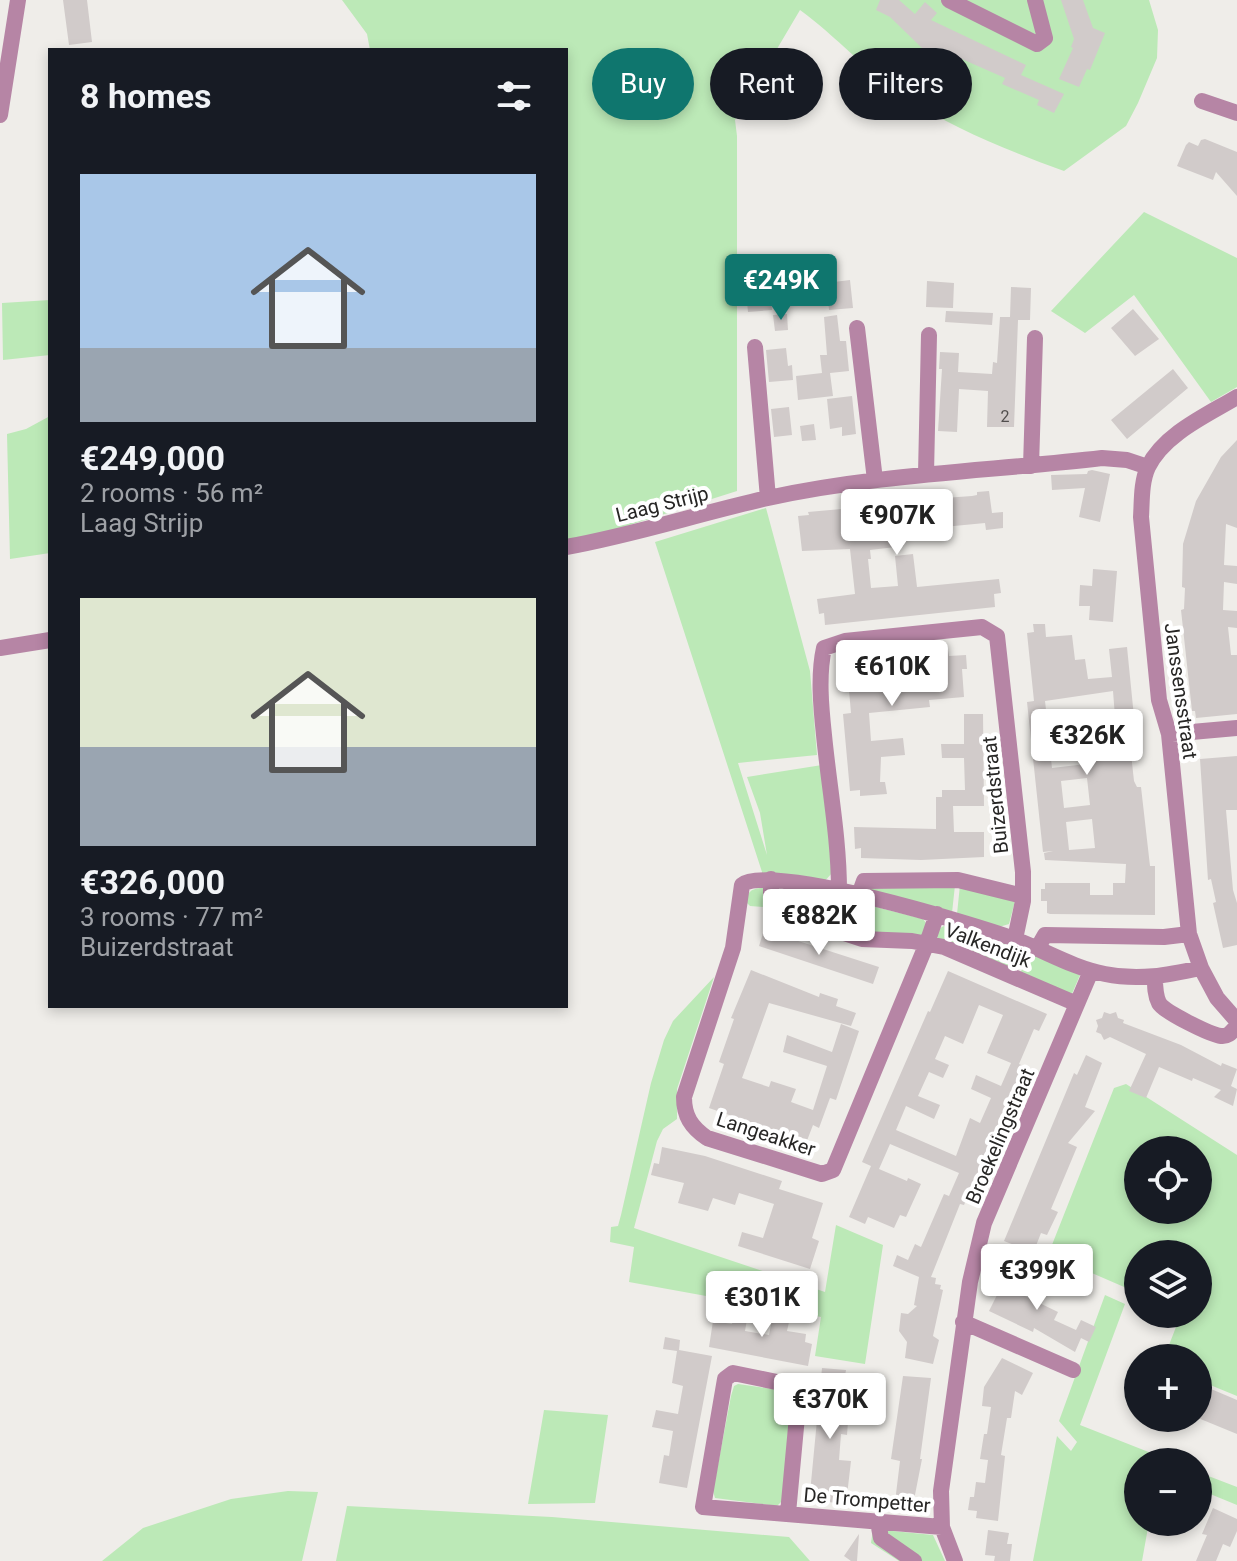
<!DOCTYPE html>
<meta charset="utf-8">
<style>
body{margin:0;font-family:Roboto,sans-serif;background:#20242c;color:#f1f3f6;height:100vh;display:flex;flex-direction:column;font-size:30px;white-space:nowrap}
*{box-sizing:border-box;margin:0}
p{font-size:26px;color:#9ea1a6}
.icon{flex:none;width:44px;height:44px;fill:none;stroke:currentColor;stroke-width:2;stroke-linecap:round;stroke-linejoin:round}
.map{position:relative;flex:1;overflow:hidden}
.sheet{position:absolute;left:48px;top:48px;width:520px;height:960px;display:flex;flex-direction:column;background:#171b24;border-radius:0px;box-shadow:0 4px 12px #0003}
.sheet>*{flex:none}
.banner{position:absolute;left:592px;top:48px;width:524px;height:72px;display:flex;gap:16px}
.fabs{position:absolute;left:1124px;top:1136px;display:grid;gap:16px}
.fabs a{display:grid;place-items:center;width:88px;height:88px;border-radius:50%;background:#171b24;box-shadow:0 4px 12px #0003;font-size:40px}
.price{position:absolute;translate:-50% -68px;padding:0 18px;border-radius:8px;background:#fff;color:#222;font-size:26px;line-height:52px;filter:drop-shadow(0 2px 4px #0008)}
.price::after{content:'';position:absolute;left:50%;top:48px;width:24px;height:18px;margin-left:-12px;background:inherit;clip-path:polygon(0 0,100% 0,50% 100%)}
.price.on{background:#0f766e;color:#fff}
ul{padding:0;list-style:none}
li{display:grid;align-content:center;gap:16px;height:424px;padding:0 32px}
li span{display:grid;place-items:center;height:248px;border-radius:0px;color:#555}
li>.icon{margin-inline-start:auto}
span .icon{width:144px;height:144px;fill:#fffc;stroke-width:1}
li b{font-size:34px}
h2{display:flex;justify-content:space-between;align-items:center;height:96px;padding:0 32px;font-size:34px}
.chip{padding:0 28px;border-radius:36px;background:#171b24;box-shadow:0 4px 12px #0003;font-size:28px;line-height:72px}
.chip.on{background:#0f766e;color:#fff}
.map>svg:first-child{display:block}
.green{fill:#bce9b7;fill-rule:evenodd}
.building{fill:#d1cbca;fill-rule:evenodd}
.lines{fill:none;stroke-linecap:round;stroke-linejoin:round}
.minor{stroke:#b685a5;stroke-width:16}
.labels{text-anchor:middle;stroke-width:8;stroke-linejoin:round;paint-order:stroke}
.number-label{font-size:16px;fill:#524f4e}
.street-label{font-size:20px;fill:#272625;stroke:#fff}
</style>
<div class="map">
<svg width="1237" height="1561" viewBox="0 0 1237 1561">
<rect width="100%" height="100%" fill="#efede9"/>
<path class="green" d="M342 0H1149L1158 30 1157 58 1138 103 1126 126 1064 171C1010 151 953 129 904 96 867 72 836 36 800 10L735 120 737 136V491L595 536 566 542V50H370L367 34Z
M1144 212 1237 258V387L1211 402 1134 295 1085 333 1051 311Z
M50 300V355L3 360 2 303Z
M50 416V553L10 559 7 434 26 429Z
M766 508 810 671 817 755 738 763 767 855 760 813 747 777 822 765 832 873 823 883 763 875 655 542Z
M955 885 952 913 865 890 866 887Z
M960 885 1015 901 1009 924 999 927 957 914Z
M765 887 763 907 750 906 746 902C748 889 753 889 765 887Z
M775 888 840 898 830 922 777 904Z
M845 899 923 919 926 923 923 938 871 936 834 924Z
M946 925 1025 950 1016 972 936 937 940 928Z
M1029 952 1080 975 1071 996 1020 974Z
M714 977 677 1089V1119L663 1129 657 1141 634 1228 825 1292 836 1225 883 1245 865 1364 815 1356 821 1317 629 1282 634 1247 610 1242 611 1227 618 1226 621 1215 651 1083 664 1040 673 1021Z
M1126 1084 1237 1155V1396L1198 1380V1358H1164L1181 1314H1198V1254H1138V1293L1071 1264 1069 1268 1046 1260 1114 1088ZM1138 1150H1198V1210H1138Z
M1105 1295 1125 1304 1080 1425 1174 1462H1138V1522H1149L1142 1561H1033L1057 1436 1071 1451 1077 1442 1059 1421Z
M738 1384 786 1391 791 1398 782 1501 777 1506 715 1498 713 1491 731 1396 734 1386Z
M544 1410 608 1415 595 1503 528 1504Z
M1198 1472 1237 1487V1505L1198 1489Z
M288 1491 318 1492 302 1561H102L143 1528 231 1499Z
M347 1506 552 1517 789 1537 810 1561H336Z
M873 1529 933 1535 945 1561H899L871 1543Z"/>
<path class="building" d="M63 0H87L92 42 69 45Z
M880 0H899L915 14 925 2 937 13 931 20 1026 65 1021 75 1064 94 1054 113 1037 105 1039 100 1002 84 1005 78 939 49 937 55 923 49 890 17 876 10Z
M1061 0H1083L1093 28 1105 33 1090 70 1087 69 1079 87 1059 79 1073 48 1071 47 1074 39Z
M1205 139 1237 152V196L1216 172 1213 180 1177 166 1186 145 1189 142 1198 146 1201 140Z
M850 280 853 308 829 310 826 283Z
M927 281 954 283 953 308 926 307Z
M1011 287 1031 288 1030 320H1018L1014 427H987L988 391 959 389 957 432 938 431 942 369H939L940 352 959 353 958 372 992 374 993 362 997 363 1000 317H1010Z
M770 289 772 310 748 312 746 292Z
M1133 309 1159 339 1135 356 1111 328Z
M946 311 993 313 992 325 945 322Z
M787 314 788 330 775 331 773 315Z
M837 315 840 341H846L849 371 830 373 833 396 798 400 796 376 822 373 820 355H827L824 317Z
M786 348 788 366 792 365 793 380 769 382 766 350Z
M1173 369 1188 388 1127 439 1111 420Z
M852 396 856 434 842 436V427L830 429 827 399Z
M789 407 792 435 774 437 771 409Z
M814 424 816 440 802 441 800 426Z
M1237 440V528L1226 524 1224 565 1237 566V584L1224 582 1223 610 1237 611V628L1228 627 1231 655H1237V714L1196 718 1195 711H1192L1181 610 1184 609 1185 588 1182 587 1183 544 1196 501 1221 457Z
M1092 470 1110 474 1100 522 1079 517 1085 488 1052 490 1051 475 1087 474 1088 471Z
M989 491 992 513 1003 512V528L986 530 985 523 902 531 904 546 870 550 871 559H868L871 588 898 586 895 556 913 554 917 587 999 579 1001 593 994 594 995 607 825 625 824 613 819 614 817 599 855 594 850 549 802 551 798 516 809 515 808 512 875 506V503L972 496 977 495V492Z
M1093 569 1117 571 1113 622 1089 620 1090 606H1079L1080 585 1092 586Z
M1033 624H1045L1046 637 1072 635 1075 660 1085 659 1088 679 1112 677 1109 649 1127 647 1134 717H1127L1134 781 1137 787H1141L1150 866H1155V915L1050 914 1047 913V901H1041V889H1045V883H1090V895H1113V883H1125L1126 864 1045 860 1044 853 1053 851 1043 852 1027 702 1034 701 1027 633 1034 632ZM1113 691 1115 717 1048 727 1045 701ZM1078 738 1084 746 1086 764 1052 768 1049 741ZM1087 778 1090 805 1064 808 1061 781ZM1092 819 1095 848 1069 850 1066 822Z
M948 650 949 656 966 655 967 669H962L964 697 929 700 930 707 869 713 871 741 903 738 905 755 881 757 880 782H885L887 794 860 796V790L850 791 843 714 851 713 847 668 860 666 859 659 881 657 883 672 913 669 912 654Z
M964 714H983L984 806H953L954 832H984V857L921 860 861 858V848L855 849 854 827 936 829V797H942V790H965L964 758H942L941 744H964Z
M1237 756V810H1226L1233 890 1237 903V945L1223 948 1213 903 1216 902 1211 879 1208 880 1200 759Z
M764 930 879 967 873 984 759 946Z
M751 970 819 997 820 993 838 999 836 1006 856 1013 851 1026 769 1003 742 1078 769 1087 771 1081 796 1089 791 1102 813 1110 827 1066 783 1052 787 1035 832 1052 841 1024 859 1031 836 1100 830 1098 819 1128 813 1125 803 1151 763 1135 765 1128 755 1124 709 1108 724 1064 719 1062 734 1019 731 1018Z
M948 971 1047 1014 1039 1031 1034 1029 1019 1064 1028 1068 1017 1094 1013 1093 964 1205 960 1204 931 1277 936 1278 935 1284 941 1285 940 1289 943 1290 933 1336 939 1340 933 1364 905 1358 907 1342 899 1331 901 1313 908 1314 917 1306 914 1305 919 1277 893 1266 897 1255 908 1260 915 1244 921 1247 944 1194 949 1196 959 1173 890 1144 879 1169 907 1181 908 1178 921 1184 906 1217 900 1215 894 1228 868 1217 865 1224 849 1217 871 1166 862 1162 928 1011 930 1012ZM979 1005 1003 1015 987 1053 1011 1063 1001 1086 976 1075 971 1089 991 1098 980 1123 970 1118 956 1156 896 1130 906 1106 934 1119 940 1105 918 1096 929 1072 943 1078 949 1065 935 1059 945 1036 963 1044Z
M1104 1012 1110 1014 1116 1012 1118 1018 1124 1020 1123 1023 1181 1045 1221 1066 1222 1063 1237 1069 1231 1086 1237 1089 1233 1106 1214 1097 1221 1090 1193 1078 1192 1081 1159 1067 1146 1098 1129 1091 1146 1054 1110 1037 1104 1040 1101 1034 1096 1032 1098 1026 1096 1020 1102 1018Z
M1086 1055 1102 1063 1085 1107 1095 1111 1068 1143 1077 1147 1051 1209 1058 1212 1047 1235 1041 1233 1030 1261 1015 1255 1019 1247 1004 1241 1074 1073 1077 1075Z
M662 1147 705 1156 782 1181 779 1189 823 1203 812 1238 819 1241 810 1269 738 1246 742 1232 763 1238 774 1204 739 1193 735 1205 713 1198 708 1211 678 1203 684 1183 651 1175 654 1163 659 1164Z
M1023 1261 1039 1268 1025 1296 1058 1312 1054 1320 1076 1330 1081 1320 1096 1327 1089 1342 1081 1338 1075 1352 1034 1328 1033 1332 989 1311 999 1291 1007 1295Z
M735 1305 749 1308 745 1331 769 1335 774 1309 791 1313 787 1331 806 1334 805 1342 812 1344 808 1366 709 1347 713 1321 732 1324Z
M665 1337 680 1340 679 1350 712 1356 687 1488 659 1483 664 1455 669 1456 673 1431 652 1427 656 1410 678 1414 683 1386 672 1383 677 1351 663 1349Z
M1002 1358 1033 1373 1022 1395 1015 1391 1011 1418H1007L1001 1455 1005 1456 998 1521 976 1518 977 1511 968 1510 970 1497H974L976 1482 985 1483 988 1460 980 1459 984 1434H987L991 1407 982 1406 984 1387Z
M822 1368 846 1370 837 1421 848 1422 847 1435 841 1434 839 1460 851 1461 846 1504 828 1502 829 1494 810 1493Z
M903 1376 931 1378 920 1459H922L913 1505 895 1502 900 1461 891 1459Z
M1204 1386 1237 1400V1434L1198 1418V1387L1202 1389Z
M1213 1508 1237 1519V1531L1230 1547 1223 1544 1216 1561H1196L1207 1535 1202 1534Z
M988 1530 1009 1533 1007 1544H1012L1010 1561H994L995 1556 985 1555Z
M859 1534 857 1561H851L844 1556Z"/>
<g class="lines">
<path class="minor" d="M949 0 1037 44 1045 38 1035 0
M1202 101 1237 113
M0 115 18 0
M857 328 875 480
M755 347 768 498
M1237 397C1207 415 1164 434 1148 467 1141 482 1142 502 1141 517L1159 700 1169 734 1189 934 1201 968 1217 998 1237 1021
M1031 466 1035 338
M926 474 929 335
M566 547C634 535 700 513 768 498 878 474 991 471 1102 458L1127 460 1148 467
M0 648 50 640
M1169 734 1237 728
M771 879V909L862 939 912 941 944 947 1077 1004
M839 891C839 838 829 787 824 735 821 707 818 675 824 648L845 641 982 627 997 636 1023 872V901L1015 939
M859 895 864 881 958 880 1023 896
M937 914 927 943 833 1170 822 1174 707 1138C691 1127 684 1116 684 1097L733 948 742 885C769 862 975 925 1014 939 1044 950 1073 968 1105 974 1139 981 1168 975 1201 968
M1037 949 1045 935 1164 937 1189 934
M1155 978C1155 987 1155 995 1159 1003 1164 1012 1211 1035 1221 1036 1229 1037 1232 1031 1237 1026
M963 1322 1073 1370
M788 1513 799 1395 796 1386 733 1373 725 1379 703 1507 942 1527
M878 1522 881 1538 914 1561
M955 1561 942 1527 941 1491 970 1282 984 1223 1091 971"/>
</g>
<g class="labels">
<g class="number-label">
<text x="1005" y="422">2</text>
</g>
<g class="street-label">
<text transform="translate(662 504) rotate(-14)" y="7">Laag Strijp</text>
<text transform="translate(1181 691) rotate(82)" y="7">Janssensstraat</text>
<text transform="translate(995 795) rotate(-96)" y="7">Buizerdstraat</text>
<text transform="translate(988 945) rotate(21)" y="7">Valkendijk</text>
<text transform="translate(766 1134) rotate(18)" y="7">Langeakker</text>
<text transform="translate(1000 1136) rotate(-67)" y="7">Broekelingstraat</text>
<text transform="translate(867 1500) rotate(5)" y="7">De Trompetter</text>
</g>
</g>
</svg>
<div class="fabs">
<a><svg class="icon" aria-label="locate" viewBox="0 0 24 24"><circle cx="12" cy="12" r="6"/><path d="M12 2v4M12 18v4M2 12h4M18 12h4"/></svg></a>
<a><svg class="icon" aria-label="layers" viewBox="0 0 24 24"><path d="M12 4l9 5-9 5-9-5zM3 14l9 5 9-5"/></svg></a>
<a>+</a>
<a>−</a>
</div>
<b class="price on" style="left:781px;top:322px">€249K</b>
<b class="price" style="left:897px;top:557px">€907K</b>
<b class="price" style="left:892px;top:708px">€610K</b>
<b class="price" style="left:1087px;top:777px">€326K</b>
<b class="price" style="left:819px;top:957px">€882K</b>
<b class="price" style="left:1037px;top:1312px">€399K</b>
<b class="price" style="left:762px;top:1339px">€301K</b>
<b class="price" style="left:830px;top:1441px">€370K</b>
<div class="banner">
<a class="chip on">Buy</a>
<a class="chip">Rent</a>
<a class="chip">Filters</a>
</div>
<section class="sheet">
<h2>8 homes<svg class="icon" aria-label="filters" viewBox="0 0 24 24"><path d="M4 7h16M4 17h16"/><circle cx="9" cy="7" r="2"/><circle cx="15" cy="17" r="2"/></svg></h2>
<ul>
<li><span style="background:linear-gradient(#a9c7e8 70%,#9aa5b1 0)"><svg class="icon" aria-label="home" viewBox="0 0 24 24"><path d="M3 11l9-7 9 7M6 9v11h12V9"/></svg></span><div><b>€249,000</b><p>2 rooms · 56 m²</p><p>Laag Strijp</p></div></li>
<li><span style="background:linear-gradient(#dfe7d0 60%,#9aa5b1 0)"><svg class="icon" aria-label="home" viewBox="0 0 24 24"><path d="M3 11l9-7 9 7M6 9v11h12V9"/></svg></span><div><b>€326,000</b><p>3 rooms · 77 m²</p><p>Buizerdstraat</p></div></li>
</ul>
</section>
</div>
